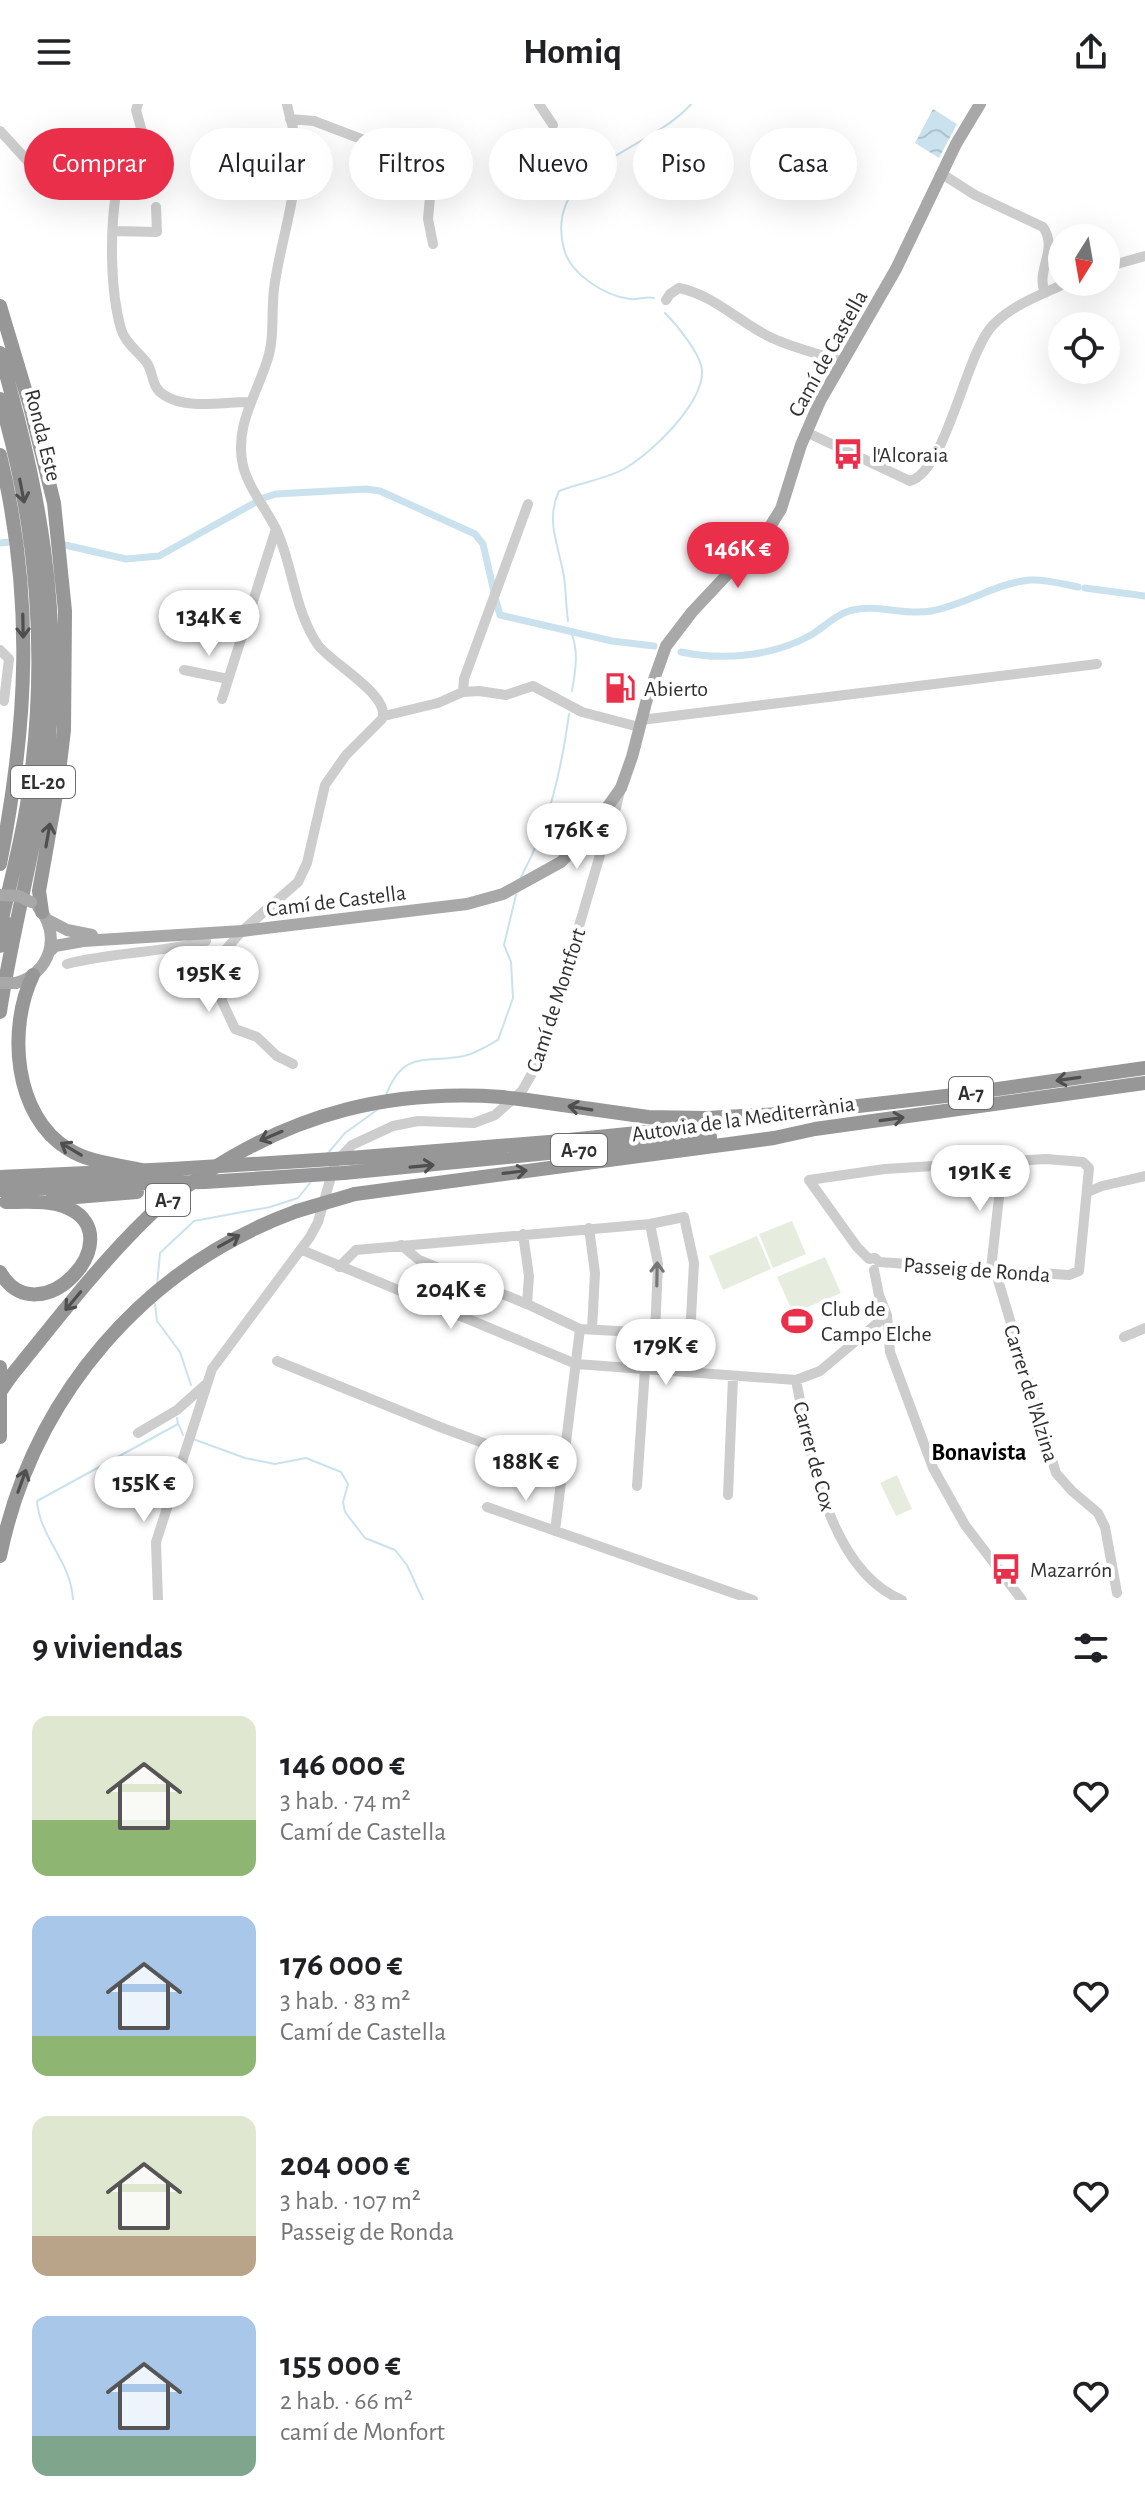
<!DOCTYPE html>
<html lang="es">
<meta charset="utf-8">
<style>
body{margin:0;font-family:"Alegreya Sans",sans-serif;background:#f2f2f2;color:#202124;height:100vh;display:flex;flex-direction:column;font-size:30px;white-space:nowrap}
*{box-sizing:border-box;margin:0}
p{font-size:26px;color:#757577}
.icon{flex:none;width:44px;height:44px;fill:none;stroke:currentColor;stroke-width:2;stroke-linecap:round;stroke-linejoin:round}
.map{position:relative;height:1496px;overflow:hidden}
.drawer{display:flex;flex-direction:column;background:#fff;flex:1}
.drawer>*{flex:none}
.guide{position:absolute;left:24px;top:24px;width:1098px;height:72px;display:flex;gap:16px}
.needle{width:52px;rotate:191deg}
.controls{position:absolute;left:1048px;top:120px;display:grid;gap:16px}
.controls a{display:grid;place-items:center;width:72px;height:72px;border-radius:50%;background:#fff;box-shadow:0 8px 32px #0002;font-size:40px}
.price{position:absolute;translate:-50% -68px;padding:0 18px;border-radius:28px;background:#fff;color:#222;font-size:26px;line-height:52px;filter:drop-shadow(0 2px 4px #0008)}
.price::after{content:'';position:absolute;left:50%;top:48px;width:24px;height:18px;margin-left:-12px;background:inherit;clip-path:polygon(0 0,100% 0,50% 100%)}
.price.active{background:#e92f4a;color:#fff}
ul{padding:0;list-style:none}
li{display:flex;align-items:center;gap:24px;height:200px;padding:0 32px}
li span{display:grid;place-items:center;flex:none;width:224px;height:160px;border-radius:16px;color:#555}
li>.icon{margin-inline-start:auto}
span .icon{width:96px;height:96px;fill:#fffc;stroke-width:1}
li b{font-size:34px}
h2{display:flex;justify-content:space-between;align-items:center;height:96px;padding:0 32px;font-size:34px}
.tag{padding:0 28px;border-radius:36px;background:#fff;box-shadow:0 8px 32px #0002;font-size:28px;line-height:72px}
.tag.active{background:#e92f4a;color:#fff}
header{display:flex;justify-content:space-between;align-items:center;height:104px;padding:0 32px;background:#fff;font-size:36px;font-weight:600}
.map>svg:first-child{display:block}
.pitch{fill:#e7edde}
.water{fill:url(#water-waves)}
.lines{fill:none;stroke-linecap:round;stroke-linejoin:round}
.stream{stroke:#cae2ed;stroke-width:2}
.canal{stroke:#cae2ed;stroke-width:7}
.minor{stroke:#cdcdcd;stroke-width:10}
.major{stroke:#a8a8a8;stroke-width:12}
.highway{stroke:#979797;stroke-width:14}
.major-bridge{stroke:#a8a8a8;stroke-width:12}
.highway-bridge{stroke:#979797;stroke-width:14}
.oneway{stroke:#4f4f4f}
.oneway2{stroke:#777}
.labels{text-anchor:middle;stroke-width:8;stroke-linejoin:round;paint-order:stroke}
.shield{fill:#fff;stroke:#6e6e6e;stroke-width:2}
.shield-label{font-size:20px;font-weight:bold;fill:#303030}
.street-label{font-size:22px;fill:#303030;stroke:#fff}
.poi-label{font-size:22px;fill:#303030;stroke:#fff;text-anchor:start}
.neighbourhood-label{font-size:24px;font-weight:bold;fill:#000;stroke:#fff}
</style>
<header><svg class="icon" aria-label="menu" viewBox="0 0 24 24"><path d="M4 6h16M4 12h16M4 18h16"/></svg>Homiq<svg class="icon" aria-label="share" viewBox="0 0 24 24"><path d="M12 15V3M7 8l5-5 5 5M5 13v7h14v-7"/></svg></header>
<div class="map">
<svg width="1145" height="1496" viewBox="0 0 1145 1496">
<defs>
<pattern id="water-waves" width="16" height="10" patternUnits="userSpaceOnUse" patternTransform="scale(2)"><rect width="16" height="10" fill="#cae2ed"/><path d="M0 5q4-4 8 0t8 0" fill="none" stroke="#aec2cc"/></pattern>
</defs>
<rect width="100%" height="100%" fill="#fff"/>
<path class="pitch" d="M792 1117 806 1150 773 1164 759 1130Z
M757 1132 771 1165 723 1186 709 1152Z
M825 1153 841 1189 793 1209 777 1173Z
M897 1371 912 1405 896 1412 880 1379Z"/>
<path class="water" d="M933 5 957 20 939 54 915 39Z"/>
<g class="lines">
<path class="stream" d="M654 194C646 192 638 196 630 195 605 192 570 170 564 145 542 62 651 47 691 0
M568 517C566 502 566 487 564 473 559 442 545 417 559 387 579 379 606 375 624 365 651 350 704 299 702 266 700 249 677 221 665 209
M572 531C579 549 575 569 572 587
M521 773C549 721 561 668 569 610
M386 991C404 945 424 960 464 952 476 949 487 942 498 936L513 894 511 858 504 841 516 791
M328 1049 345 1029 377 1006
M157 1182 160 1149 194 1117 270 1103 298 1094 310 1079
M155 1200 157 1217 180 1248 191 1281
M179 1321 183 1331
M193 1335 245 1354 275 1360 306 1354 341 1368 348 1380 343 1398 345 1408 365 1434 395 1446 407 1461 423 1496
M73 1496C71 1456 40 1435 37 1397L178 1320 177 1314"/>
<path class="canal" d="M263 394 276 390 366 385 380 387 475 430 483 440 494 488
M0 439 10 438
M65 441 126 455 159 452 256 398
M1085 484 1145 492
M495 493 500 511 612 537 654 542
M681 548C723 557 774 552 811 531 824 523 838 509 853 506 877 500 905 512 931 507 965 501 996 479 1030 476 1045 475 1063 480 1078 483"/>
<path class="minor" d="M287 0C289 12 294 24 295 35 301 86 280 136 274 185 271 209 275 234 267 257 256 292 234 323 243 362 249 385 267 406 277 427 293 463 295 508 318 541 331 559 392 592 382 615L346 651 325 681 307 759 298 778 242 827 219 853 222 897 235 925 257 933 277 952 293 960
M539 0 553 21
M290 15 314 17 385 44 434 50 428 115 433 140
M0 27 36 66 89 74 96 86 124 90 128 86 142 28 136 6 138 0
M942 70 975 91 1043 123C1059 146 1035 166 1045 189
M116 89C110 128 110 186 121 225 125 239 139 248 147 259 154 270 151 283 164 291 187 306 222 298 248 298
M113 127 157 128 156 103
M1106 163 1145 152
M666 196 670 190 679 184C714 191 740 219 772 234 794 244 819 250 843 258
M806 328 910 377C947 366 965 250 993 221 1012 201 1044 189 1069 178
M0 546 9 555 4 597
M184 566 228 575
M463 588 464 575 528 400
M222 595 276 425
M384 612 438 599 463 588 479 587 506 591 533 582 582 608 639 623
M641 616 1097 560
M67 860C113 848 161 849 206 837
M1046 1055 1083 1058 1089 1064 1079 1167 1069 1171 879 1158 875 1154 869 1155 857 1143 809 1076 885 1065Z
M1088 1088 1102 1082 1145 1072
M589 1124 595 1169 592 1225
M523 1130 529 1172 527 1200
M401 1141 419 1156 527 1200 580 1225 655 1229 658 1160 650 1120
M302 1146 576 1260 796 1276 820 1267 887 1211
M339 1163 356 1146 650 1120 684 1113 694 1159 688 1268
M991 1165 1003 1057
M874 1166 879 1191 887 1211 890 1248 933 1364 965 1421 1022 1496
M995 1166 1056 1369 1072 1387 1098 1409 1105 1423 1117 1489
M1124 1233 1145 1224
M277 1257 440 1323 562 1368
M796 1276C810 1346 827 1465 902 1496
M138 1329 177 1306 205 1281
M637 1382 645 1265
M728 1391 733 1273
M487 1403 753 1496
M555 1427 580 1225
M158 1496 156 1438 212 1265 310 1133 318 1118 335 1059 352 1041 393 1022 418 1017 474 1019 495 1011 522 987 539 957 603 741 611 724 620 687"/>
<path class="major" d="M599 716 603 741
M46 815 67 826 92 831
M50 847 55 842 83 837 242 827 467 800 503 790 561 758 587 732 621 684 632 653 647 595 666 542 692 508 766 429 781 405 801 341 820 297 896 165 956 40 980 0
M16 879C51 869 62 830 38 803"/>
<path class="highway" d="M0 202 30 302 54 399 65 507 64 626 57 685 39 787 42 808
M0 249C39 383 62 504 48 645 39 734 13 820 0 908
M0 295C38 422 48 556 29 687 23 733 10 778 0 824
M0 351C34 492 28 619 0 760
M0 842 5 818
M33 871C7 925 14 1012 68 1045 92 1060 118 1060 145 1067
M527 996 648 1013 707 1014 797 1009 963 990 1145 964
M350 1054 549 1038 706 1022
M344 1069 710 1033
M0 1073 172 1065
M0 1086 149 1079
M355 1090 774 1034 815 1025 1145 979
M52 1095 137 1088
M0 1168C39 1235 133 1133 68 1104 50 1096 27 1098 6 1098
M0 1263V1333
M11 1272C56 1217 99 1160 150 1111 166 1096 185 1084 203 1071 295 1009 391 985 502 993
M0 1452C33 1292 144 1163 297 1107"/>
<path class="major-bridge" d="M0 791 19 792 31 798
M0 879H16"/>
<path class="highway-bridge" d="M502 993 527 996
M172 1065 350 1054
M149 1079 205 1078 344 1069
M297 1107 355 1090
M0 1288 11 1272"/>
</g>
<defs><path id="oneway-shaft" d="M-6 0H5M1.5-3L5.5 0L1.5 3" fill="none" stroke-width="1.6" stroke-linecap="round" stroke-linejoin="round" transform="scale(2)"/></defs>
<g class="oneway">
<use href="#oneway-shaft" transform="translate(22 387) rotate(79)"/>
<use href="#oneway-shaft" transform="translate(23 522) rotate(89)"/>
<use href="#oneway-shaft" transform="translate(48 731) rotate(-80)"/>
<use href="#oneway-shaft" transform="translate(1068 975) rotate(172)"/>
<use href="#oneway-shaft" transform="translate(580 1004) rotate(-171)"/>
<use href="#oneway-shaft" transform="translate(892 1015) rotate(-8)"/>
<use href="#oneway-shaft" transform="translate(271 1032) rotate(157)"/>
<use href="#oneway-shaft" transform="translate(71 1045) rotate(-149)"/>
<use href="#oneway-shaft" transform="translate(422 1062) rotate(-5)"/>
<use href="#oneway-shaft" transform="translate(515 1068) rotate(-7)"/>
<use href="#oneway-shaft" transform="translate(229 1137) rotate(-29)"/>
<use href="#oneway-shaft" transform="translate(73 1197) rotate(130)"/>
<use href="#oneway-shaft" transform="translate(22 1377) rotate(-70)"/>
</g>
<use class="oneway2" href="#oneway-shaft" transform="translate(657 1170) rotate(-89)"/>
<defs>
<symbol id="bus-bare" viewBox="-9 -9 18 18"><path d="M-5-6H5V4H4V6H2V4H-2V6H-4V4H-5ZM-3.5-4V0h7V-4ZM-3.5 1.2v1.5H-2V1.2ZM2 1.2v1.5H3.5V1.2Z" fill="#e92f4a" stroke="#fff" stroke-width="2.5" paint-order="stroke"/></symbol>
<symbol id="fuel-bare" viewBox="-9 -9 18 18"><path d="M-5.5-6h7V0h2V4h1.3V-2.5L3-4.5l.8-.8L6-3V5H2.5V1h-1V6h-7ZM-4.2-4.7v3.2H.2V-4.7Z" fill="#e92f4a" stroke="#fff" stroke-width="2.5" paint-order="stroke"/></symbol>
<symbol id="stadium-bare" viewBox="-9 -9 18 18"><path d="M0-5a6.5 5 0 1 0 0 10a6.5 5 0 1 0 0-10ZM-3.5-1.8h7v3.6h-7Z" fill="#e92f4a" stroke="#fff" stroke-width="2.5" paint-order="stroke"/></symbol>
</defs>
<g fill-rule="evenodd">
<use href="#bus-bare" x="826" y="328" width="44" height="44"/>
<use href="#fuel-bare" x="598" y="562" width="44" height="44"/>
<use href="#stadium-bare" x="775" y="1195" width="44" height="44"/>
<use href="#bus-bare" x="984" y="1443" width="44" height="44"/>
</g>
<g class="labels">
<g class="shield">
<rect x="11" y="662" width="64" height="32" rx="6"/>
<rect x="949" y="973" width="44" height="32" rx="6"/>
<rect x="551" y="1030" width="56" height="32" rx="6"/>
<rect x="146" y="1080" width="44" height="32" rx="6"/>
</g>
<g class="shield-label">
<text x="43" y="685">EL-20</text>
<text x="971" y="996">A-7</text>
<text x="579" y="1053">A-70</text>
<text x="168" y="1103">A-7</text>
</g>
<g class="street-label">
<text transform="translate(827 249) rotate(-61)" y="8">Camí de Castella</text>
<text transform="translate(44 331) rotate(76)" y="8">Ronda Este</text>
<text transform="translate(336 796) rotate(-7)" y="8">Camí de Castella</text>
<text transform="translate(555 896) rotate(-72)" y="8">Camí de Montfort</text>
<text transform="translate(743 1014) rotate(-8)" y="8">Autovia de la Mediterrània</text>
<text transform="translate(977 1165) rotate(4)" y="8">Passeig de Ronda</text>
<text transform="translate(1032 1289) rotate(73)" y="8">Carrer de l'Alzina</text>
<text transform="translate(815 1352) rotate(75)" y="8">Carrer de Cox</text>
</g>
<g class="poi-label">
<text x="872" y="358">l'Alcoraia</text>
<text x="644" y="592">Abierto</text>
<text x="821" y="1212">Club de<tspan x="821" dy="25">Campo Elche</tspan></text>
<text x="1030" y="1473">Mazarrón</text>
</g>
<g class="neighbourhood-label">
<text x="979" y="1356">Bonavista</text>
</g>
</g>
</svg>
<div class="controls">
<a><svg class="needle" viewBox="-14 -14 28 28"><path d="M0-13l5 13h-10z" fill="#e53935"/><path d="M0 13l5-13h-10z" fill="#757577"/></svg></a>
<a><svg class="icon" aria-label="locate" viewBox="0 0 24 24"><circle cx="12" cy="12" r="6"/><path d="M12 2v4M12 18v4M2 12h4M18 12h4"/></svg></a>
</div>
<b class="price active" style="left:738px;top:486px">146K €</b>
<b class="price" style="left:209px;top:554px">134K €</b>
<b class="price" style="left:577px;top:767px">176K €</b>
<b class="price" style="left:209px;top:910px">195K €</b>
<b class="price" style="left:980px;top:1109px">191K €</b>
<b class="price" style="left:451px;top:1227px">204K €</b>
<b class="price" style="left:666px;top:1283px">179K €</b>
<b class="price" style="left:526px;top:1399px">188K €</b>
<b class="price" style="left:144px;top:1420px">155K €</b>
<div class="guide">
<a class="tag active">Comprar</a>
<a class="tag">Alquilar</a>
<a class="tag">Filtros</a>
<a class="tag">Nuevo</a>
<a class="tag">Piso</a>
<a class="tag">Casa</a>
</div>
</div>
<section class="drawer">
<h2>9 viviendas<svg class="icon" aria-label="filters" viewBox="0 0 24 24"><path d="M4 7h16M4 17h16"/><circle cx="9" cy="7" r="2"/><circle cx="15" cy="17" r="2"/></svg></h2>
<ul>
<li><span style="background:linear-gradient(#dfe7d0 65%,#8fb573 0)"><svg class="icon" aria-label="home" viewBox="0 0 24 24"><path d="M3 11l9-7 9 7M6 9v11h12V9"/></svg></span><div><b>146 000 €</b><p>3 hab. · 74 m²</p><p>Camí de Castella</p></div><svg class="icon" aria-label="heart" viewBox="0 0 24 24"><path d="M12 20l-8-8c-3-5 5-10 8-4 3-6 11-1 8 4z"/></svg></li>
<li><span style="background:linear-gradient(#a9c7e8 75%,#8fb573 0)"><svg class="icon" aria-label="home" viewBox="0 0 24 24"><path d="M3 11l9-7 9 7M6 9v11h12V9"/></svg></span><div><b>176 000 €</b><p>3 hab. · 83 m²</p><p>Camí de Castella</p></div><svg class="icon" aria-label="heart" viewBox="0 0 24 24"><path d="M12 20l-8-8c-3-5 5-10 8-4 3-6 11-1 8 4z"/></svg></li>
<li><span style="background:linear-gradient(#dfe7d0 75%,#b9a48a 0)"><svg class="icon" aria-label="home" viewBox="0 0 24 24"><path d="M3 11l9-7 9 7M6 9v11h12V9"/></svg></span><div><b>204 000 €</b><p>3 hab. · 107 m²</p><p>Passeig de Ronda</p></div><svg class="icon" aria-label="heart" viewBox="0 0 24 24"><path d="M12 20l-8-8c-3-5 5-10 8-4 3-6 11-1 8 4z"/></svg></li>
<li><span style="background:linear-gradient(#a9c7e8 75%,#7fa58c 0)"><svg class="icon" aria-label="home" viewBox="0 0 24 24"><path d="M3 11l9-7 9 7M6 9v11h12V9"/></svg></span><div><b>155 000 €</b><p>2 hab. · 66 m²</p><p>camí de Monfort</p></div><svg class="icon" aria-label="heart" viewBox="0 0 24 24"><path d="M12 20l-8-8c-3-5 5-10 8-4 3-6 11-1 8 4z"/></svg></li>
</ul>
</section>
